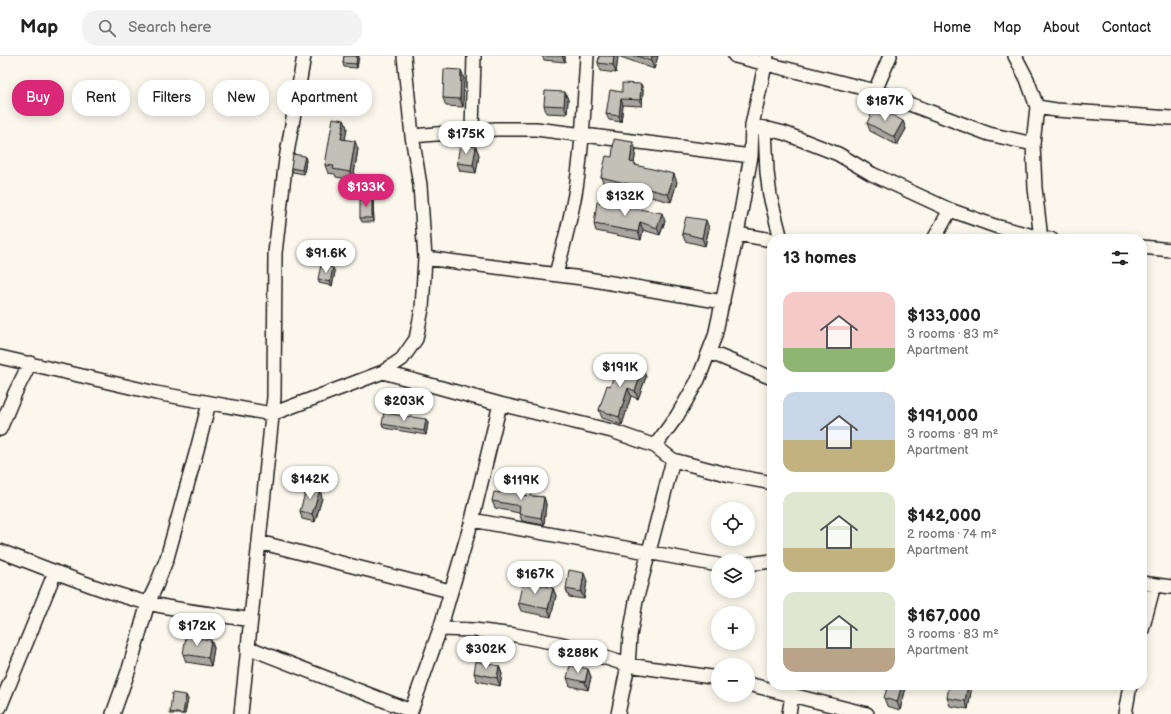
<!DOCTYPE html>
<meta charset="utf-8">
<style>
body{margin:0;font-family:"Balsamiq Sans",sans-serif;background:#f2f2f2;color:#222;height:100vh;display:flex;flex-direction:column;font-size:15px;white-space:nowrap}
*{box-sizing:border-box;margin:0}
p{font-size:13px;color:#767676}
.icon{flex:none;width:22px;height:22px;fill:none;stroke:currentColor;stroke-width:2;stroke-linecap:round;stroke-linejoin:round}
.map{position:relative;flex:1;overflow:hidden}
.sheet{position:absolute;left:767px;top:178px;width:380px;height:456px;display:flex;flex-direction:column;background:#fff;border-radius:16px;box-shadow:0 2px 10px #0003}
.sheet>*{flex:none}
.hud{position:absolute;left:12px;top:24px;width:380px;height:36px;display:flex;gap:8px}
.fabs{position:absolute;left:711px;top:446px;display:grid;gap:8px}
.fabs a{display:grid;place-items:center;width:44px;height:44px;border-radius:50%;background:#fff;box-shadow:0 2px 10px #0003;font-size:20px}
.price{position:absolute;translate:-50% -34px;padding:0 9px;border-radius:14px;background:#fff;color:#222;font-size:13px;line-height:26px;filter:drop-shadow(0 1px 2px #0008)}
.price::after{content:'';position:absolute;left:50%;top:24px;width:12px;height:9px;margin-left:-6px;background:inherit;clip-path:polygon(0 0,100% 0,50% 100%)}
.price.on{background:#db2777;color:#fff}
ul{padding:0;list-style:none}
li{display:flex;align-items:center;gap:12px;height:100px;padding:0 16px}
li span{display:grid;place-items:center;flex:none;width:112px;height:80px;border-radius:12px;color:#555}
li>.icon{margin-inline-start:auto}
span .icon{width:48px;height:48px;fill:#fffc;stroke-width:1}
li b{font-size:17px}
h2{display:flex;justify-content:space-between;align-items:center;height:48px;padding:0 16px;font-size:17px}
.pill{padding:0 14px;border-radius:16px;background:#fff;box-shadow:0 2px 10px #0003;font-size:14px;line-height:36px}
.pill.on{background:#db2777;color:#fff}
header{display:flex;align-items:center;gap:24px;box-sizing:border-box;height:56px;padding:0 20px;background:#fff;border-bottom:1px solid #e0e0e0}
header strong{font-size:19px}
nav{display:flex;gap:22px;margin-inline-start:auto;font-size:14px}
.search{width:280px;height:36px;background:#f2f2f2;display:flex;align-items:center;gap:10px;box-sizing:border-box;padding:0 14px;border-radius:16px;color:#767676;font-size:15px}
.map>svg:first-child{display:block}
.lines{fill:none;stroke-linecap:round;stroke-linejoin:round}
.street-casing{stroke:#1c1c1c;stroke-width:16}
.street{stroke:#fbf7ec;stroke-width:13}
.wall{fill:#a8a59e;stroke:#1c1c1c}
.shaded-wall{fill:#888681;stroke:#1c1c1c}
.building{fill:#c3c0b8;stroke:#1c1c1c}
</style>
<header>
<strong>Map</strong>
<div class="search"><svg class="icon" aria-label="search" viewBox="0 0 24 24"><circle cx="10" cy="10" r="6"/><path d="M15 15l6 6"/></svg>Search here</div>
<nav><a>Home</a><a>Map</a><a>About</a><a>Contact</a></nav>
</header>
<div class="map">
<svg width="1171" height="658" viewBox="0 0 1171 658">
<rect width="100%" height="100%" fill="#fbf7ec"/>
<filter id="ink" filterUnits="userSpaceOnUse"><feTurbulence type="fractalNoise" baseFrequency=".025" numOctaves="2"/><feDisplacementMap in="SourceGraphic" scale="8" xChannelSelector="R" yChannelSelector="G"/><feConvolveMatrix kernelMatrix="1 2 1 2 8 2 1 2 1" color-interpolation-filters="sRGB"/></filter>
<g filter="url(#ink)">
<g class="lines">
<defs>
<path id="street" d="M735 0 875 35 989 78 1033 88
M1015 0 1027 23 1037 51 1033 88 1035 132 1041 183
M875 35 890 0
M1037 51 1056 54 1171 62
M752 69 784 77 838 98 872 118 950 154 995 170 1041 182 1051 183
M765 72 767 116 770 140 781 183
M472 75 474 0
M412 80 496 73H536L751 100
M737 178 772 184
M934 183 950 154
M1142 191 1171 194
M425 202 582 222 723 246
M556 218C563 192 570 165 575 138 583 92 584 46 587 0
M709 296 772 322
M0 301 156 337 272 358 383 316 402 303 416 283 422 253 425 202 420 129 412 80 404 0
M383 316 500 348 612 375 655 390 673 404 730 419 772 427
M0 373 15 337 30 307
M655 390 677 360 698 324 715 280 737 178 751 100 752 69 767 0
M472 464 718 509
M259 486 450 535
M0 495C49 513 97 534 148 547 181 555 216 558 251 564
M748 508 772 505
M1142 527 1171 531
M440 573 474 574 515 579 562 588 628 609 718 622
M1142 574 1154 529
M247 591 411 655
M748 628 867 658
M0 651 55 516
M113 658 129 613 148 547 156 530 167 502 198 390 209 347
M241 658 274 341 275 197 286 103 304 0
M410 658 440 573 472 464 500 348
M618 658 628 609 630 580 636 545 673 404
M789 658 792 639
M1125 658 1130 629"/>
</defs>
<use href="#street" class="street-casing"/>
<use href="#street" class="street"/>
</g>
<path class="wall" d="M344 0H359L357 12 344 11 343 7Z
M542 0H565V6L544 4Z
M599 0H658L654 13 618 0 616 17 601 15 598 7Z
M461 14 464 22 463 51 446 50 443 42Z
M641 28 643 34 642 50 623 49 621 66 609 64 606 58 622 36Z
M565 36 568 44 567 58 546 57 544 49Z
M344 64 347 72 345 83 358 93 353 124 336 121 335 118 328 117 325 109Z
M903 65 906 73 897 89 870 75 867 67Z
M476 91 479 99 476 117 460 115 457 107Z
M636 94 634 107H635L636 109 677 126 671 146 604 129 601 121 612 101Z
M306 104 304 118 293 116 291 112Z
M372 141 373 145 374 166H362L360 162Z
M665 165 660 179 643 174 641 184 596 175 594 168Z
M709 172 705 190 685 185 682 177Z
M335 216 332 230 319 227 318 223Z
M646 321 638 343 631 340 622 369 602 362 599 354 610 330Z
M426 363 428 367 426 379 384 372 382 368Z
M320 434 322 442 315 466 302 463 300 455Z
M524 439 544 441 546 448 544 469 522 465 519 457 495 452 492 445Z
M587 525 584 543 569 541 566 533Z
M553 532 556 540 551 561 521 555 518 547Z
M211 584 214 592 211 610 186 606 183 598Z
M499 610 502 618 500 630 477 625 474 617Z
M588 613 591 621 588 634 570 630 567 622Z
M972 630 968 653 950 650 947 642Z
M906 632 900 654 887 650 884 642Z
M188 643 185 658H170V656Z"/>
<path class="shaded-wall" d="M357 0H359L357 12 356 8Z
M562 0H565V6Z
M614 0H618L616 17 613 9Z
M652 0H658L654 13 651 5Z
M461 14 464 22 463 51 460 43Z
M641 28 643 34 642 50 640 44Z
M565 36 568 44 567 58 564 50Z
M621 43 623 49 621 66 619 60Z
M344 64 347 72 344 91 341 83Z
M903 65 906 73 897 89 894 81Z
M355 85 358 93 353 124 350 116Z
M633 86 636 94 633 114 630 106Z
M476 91 479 99 476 117 473 109Z
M305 100 306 104 304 118 302 114Z
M674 118 677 126 671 146 668 138Z
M372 141 373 145 374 166 372 162Z
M662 157 665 165 660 179 657 172Z
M706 164 709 172 705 190 702 182Z
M640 166 643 174 641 184 638 176Z
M333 212 335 216 332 230 330 226Z
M643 313 646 321 638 343 635 335Z
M628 332 631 340 622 369 619 361Z
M426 363 428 367 426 379 424 375Z
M320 434 322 442 315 466 312 458Z
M522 434 525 441 521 439Z
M544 441 546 448 544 469 541 462Z
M584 517 587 525 584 543 581 536Z
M553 532 556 540 551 561 548 553Z
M211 584 214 592 211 610 208 602Z
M499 610 502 618 500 630 497 622Z
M588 613 591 621 588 634 585 626Z
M902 629H905L906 632 900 654 897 646Z
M968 629H971L972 630 968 653 965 645Z
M186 639 188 643 185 658H183Z"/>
<path class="building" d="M344 0H357L356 8 343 7Z
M599 0H614L613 9 598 7Z
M637 0H652L651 5Z
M444 13 461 14 460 43 443 42Z
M622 27 641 28 640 44 621 43 619 60 606 58 610 34 622 36Z
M545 35 565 36 564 50 544 49Z
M875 50 903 65 894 81 867 67Z
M333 62 344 64 341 83 355 85 350 116 333 113 334 110 325 109Z
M614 83 633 86 630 106 635 107V109L674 118 668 138 601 121 606 100 612 101Z
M460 88 476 91 473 109 457 107Z
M293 98 305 100 302 114 291 112Z
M360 141H372V162H360Z
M597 146 662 157 657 172 640 166 638 176 594 168Z
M686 161 706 164 702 182 682 177Z
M321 209 333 212 330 226 318 223Z
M621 304 643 313 635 335 628 332 619 361 599 354 607 329 610 330Z
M384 357 426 363 424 375 382 368Z
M307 430 320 434 312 458 300 455Z
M501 430 522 434 521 439 544 441 541 462 519 458 520 450 492 445 494 436 500 437Z
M569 514 584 517 581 536 566 533Z
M523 525 553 532 548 553 518 547Z
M186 580 211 584 208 602 183 598Z
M476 605 499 610 497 622 474 617Z
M570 609 588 613 585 626 567 622Z
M888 629H902L897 646 884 642Z
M949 629H968L965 645 947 642Z
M172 637 186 639 183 658 170 656Z"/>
</g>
</svg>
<div class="fabs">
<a><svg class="icon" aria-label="locate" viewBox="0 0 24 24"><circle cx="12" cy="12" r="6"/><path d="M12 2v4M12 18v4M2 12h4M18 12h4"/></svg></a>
<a><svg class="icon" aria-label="layers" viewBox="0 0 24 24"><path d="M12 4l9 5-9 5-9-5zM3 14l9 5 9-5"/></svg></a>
<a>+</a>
<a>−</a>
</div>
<b class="price" style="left:885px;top:66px">$187K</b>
<b class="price" style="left:466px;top:99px">$175K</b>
<b class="price on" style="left:366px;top:152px">$133K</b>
<b class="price" style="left:625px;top:161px">$132K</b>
<b class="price" style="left:326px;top:218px">$91.6K</b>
<b class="price" style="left:620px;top:332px">$191K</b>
<b class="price" style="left:404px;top:366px">$203K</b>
<b class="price" style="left:310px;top:444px">$142K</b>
<b class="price" style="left:521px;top:445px">$119K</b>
<b class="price" style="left:535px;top:539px">$167K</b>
<b class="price" style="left:197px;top:591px">$172K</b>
<b class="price" style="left:486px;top:614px">$302K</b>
<b class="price" style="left:578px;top:618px">$288K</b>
<div class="hud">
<a class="pill on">Buy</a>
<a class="pill">Rent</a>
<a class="pill">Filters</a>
<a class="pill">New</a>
<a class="pill">Apartment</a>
</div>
<section class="sheet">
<h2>13 homes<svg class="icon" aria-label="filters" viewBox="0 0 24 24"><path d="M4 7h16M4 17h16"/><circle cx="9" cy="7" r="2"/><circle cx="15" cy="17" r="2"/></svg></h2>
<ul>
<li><span style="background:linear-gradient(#f6c9c9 70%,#8fb573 0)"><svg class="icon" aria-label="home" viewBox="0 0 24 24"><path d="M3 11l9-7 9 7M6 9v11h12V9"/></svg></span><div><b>$133,000</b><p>3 rooms · 83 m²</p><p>Apartment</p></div></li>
<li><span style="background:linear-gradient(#c9d6e8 60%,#c2b280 0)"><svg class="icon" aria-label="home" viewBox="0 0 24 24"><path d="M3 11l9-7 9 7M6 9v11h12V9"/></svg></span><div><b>$191,000</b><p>3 rooms · 89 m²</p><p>Apartment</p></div></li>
<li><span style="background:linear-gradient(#dfe7d0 70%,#c2b280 0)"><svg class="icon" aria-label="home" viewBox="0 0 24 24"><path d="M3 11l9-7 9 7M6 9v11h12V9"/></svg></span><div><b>$142,000</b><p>2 rooms · 74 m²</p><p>Apartment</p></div></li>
<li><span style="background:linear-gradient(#dfe7d0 70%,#b9a48a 0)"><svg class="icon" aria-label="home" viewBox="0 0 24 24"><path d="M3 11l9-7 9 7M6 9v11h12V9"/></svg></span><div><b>$167,000</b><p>3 rooms · 83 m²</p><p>Apartment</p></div></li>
</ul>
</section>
</div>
